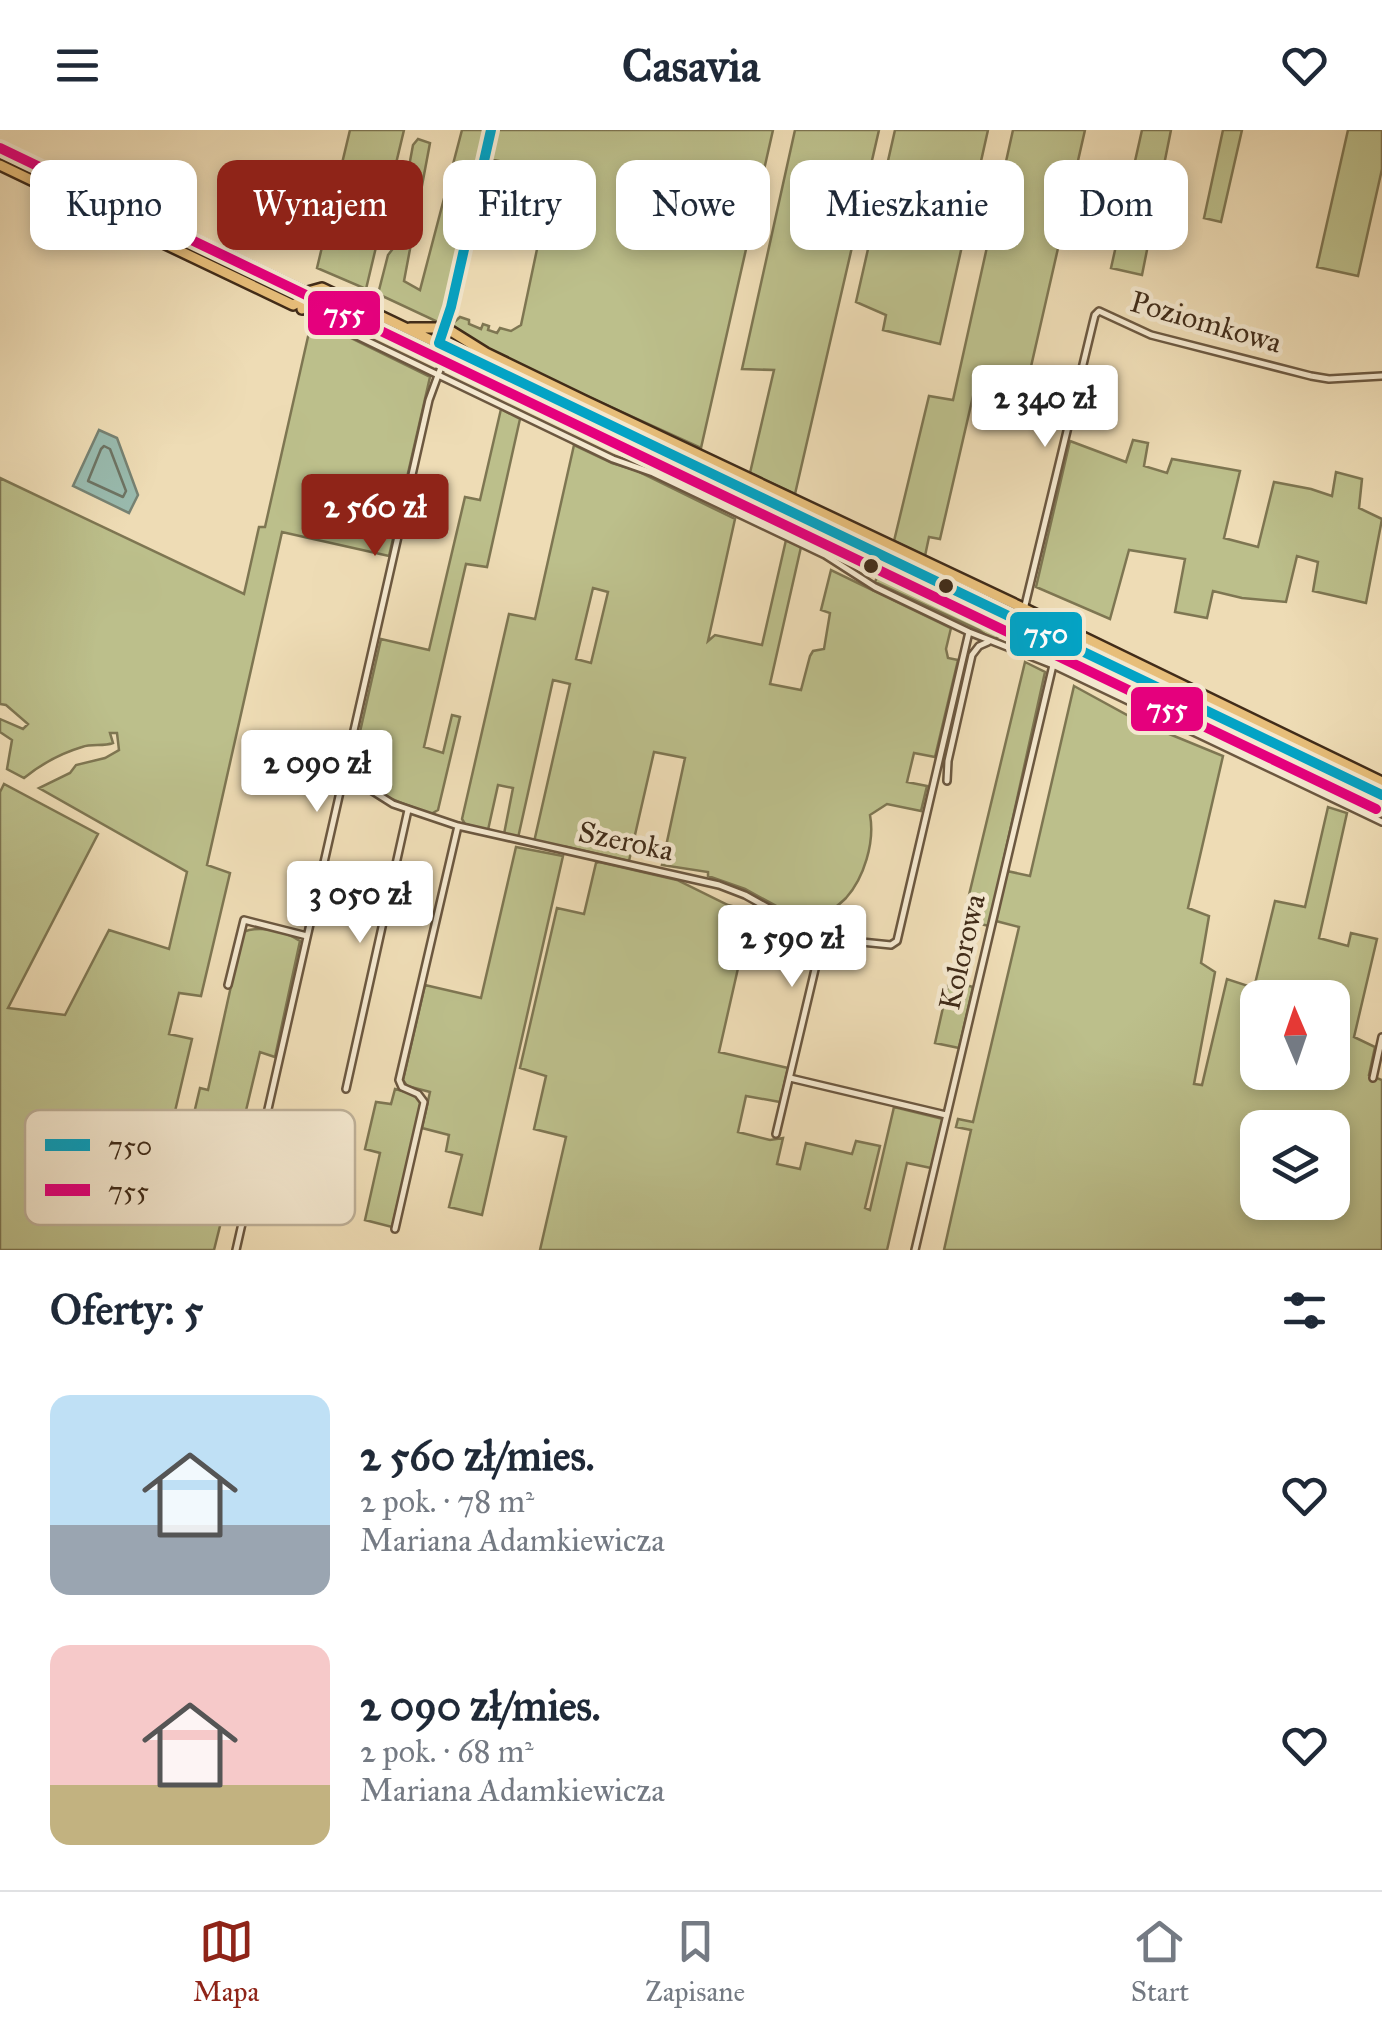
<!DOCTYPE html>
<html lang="pl">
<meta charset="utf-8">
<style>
body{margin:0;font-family:"IM FELL Great Primer",serif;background:#f6f6f7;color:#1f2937;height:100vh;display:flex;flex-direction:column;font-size:38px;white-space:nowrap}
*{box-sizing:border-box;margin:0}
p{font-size:32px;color:#747a83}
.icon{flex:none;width:55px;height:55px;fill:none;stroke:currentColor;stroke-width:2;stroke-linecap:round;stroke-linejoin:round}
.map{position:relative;height:1120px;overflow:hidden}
.drawer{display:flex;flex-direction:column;background:#fff;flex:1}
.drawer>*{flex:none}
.top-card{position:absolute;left:30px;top:30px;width:1322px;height:90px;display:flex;gap:20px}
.needle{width:65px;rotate:358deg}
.fabs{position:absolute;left:1240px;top:850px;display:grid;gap:20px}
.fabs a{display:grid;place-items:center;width:110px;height:110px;border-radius:20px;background:#fff;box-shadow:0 5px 15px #0003;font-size:50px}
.price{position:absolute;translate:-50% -85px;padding:0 22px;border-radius:10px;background:#fff;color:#222;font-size:32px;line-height:65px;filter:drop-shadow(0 2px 5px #0008)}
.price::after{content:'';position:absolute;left:50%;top:60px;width:30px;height:22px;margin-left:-15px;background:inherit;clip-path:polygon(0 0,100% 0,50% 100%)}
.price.selected{background:#8f2418;color:#fff}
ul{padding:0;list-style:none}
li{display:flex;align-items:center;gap:30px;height:250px;padding:0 50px}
li span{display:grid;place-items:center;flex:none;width:280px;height:200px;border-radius:20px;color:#555}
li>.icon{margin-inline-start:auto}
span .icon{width:120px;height:120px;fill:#fffc;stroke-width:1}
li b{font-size:42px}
h2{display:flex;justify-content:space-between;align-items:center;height:120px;padding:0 50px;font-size:42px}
.tag{padding:0 35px;border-radius:20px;background:#fff;box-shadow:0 5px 15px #0003;font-size:35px;line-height:90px}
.tag.selected{background:#8f2418;color:#fff}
header{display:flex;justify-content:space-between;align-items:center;height:130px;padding:0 50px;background:#fff;font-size:45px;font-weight:700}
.dock{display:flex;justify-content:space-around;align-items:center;height:140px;border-top:2px solid #e0e1e3;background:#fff;font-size:28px;color:#747a83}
.dock a{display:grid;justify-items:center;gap:5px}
.dock .selected{color:#8f2418}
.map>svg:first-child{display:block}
.green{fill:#bcbf8b;stroke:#7e7652;stroke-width:2.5;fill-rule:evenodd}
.water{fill:#99bbaf;stroke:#768273;stroke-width:2.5}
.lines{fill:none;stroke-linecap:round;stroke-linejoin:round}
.shore{stroke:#6d7464;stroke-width:2.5}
.minor-casing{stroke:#6c5840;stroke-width:10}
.trunk-casing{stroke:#412c19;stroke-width:14}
.minor{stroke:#f4e8cf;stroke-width:5}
.trunk{stroke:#e7be7a;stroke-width:9}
.bus-1-casing{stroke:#f4e8cf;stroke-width:18}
.bus-2-casing{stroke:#f4e8cf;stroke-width:18}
.bus-1{stroke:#03a3c5;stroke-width:10}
.bus-2{stroke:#e5007d;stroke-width:10}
.bus-dot{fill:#412c19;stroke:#f4e8cf;stroke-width:4}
.labels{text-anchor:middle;stroke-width:9;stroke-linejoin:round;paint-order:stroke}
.street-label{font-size:30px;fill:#412c19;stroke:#f4e8cf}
.key{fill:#f4e8cf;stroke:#beb098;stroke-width:2.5}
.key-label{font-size:28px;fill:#412c19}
.line-badge{stroke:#f4e8cf;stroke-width:4}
.badge-label{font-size:28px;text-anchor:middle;font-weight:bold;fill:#fff}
</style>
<header><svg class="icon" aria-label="menu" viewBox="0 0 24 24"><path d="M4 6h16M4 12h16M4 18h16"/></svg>Casavia<svg class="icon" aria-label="heart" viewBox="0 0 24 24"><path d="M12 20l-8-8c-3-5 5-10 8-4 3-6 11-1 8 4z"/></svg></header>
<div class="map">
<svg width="1382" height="1120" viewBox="0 0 1382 1120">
<rect width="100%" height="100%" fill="#eedcb5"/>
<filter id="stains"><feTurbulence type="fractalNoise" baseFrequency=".002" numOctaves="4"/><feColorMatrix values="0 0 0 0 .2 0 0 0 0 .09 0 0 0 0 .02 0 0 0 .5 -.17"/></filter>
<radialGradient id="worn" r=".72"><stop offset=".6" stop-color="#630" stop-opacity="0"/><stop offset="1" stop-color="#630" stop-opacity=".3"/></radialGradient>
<path class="green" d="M350 0H404L366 159 317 138Z
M462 0H489L442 194 378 164 388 125 398 112 388 101 395 61 405 58 413 15 418 9 430 13 404 151 420 160Z
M496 0H773L701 318 483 219 451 195 460 187 469 190V194L481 199 483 194 489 196 488 200 497 203 500 198 511 201 521 195 540 105 510 97 521 36 490 29Z
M795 0H879L795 364 750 343 774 240 742 239Z
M895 0H988L940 214 883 200 886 185 856 172Z
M1013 0H1085L1022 276 997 271 1000 252 977 249 940 409 929 407 925 426 894 411 929 266 953 270Z
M1142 0H1171L1142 145 1111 138Z
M1223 0H1242L1221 92 1204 88Z
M1348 0H1382V39L1358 146 1317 137Z
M312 189 430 247 389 426 282 402 207 735 230 743 201 866 179 863 169 904 192 909 165 1024 183 1030 200 958 208 960 243 802C260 795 285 801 300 811L275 927 260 922 243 993 258 997 240 1075 226 1072 214 1120H0V662L4 654 98 704 8 878 65 885 109 800 169 819 187 742 39 658 70 643 76 635 105 628 119 620 117 603H110L113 613C103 617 92 613 82 617 62 623 40 635 24 648L7 639 12 610 0 602V589L23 599 28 594 6 575 0 574V348L244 464 259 397H265Z
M501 279 520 289 487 437 466 434 424 617 443 623 452 585 460 587 438 680 431 684C408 675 361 662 352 637L381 509 429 520 465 367 480 370Z
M1133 310 1148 313 1144 336 1167 343 1172 329 1240 341 1224 408 1258 417 1274 352 1311 359 1332 366 1336 342 1362 349 1359 378 1382 389 1366 473 1313 461 1318 432 1297 426 1286 472 1242 468 1213 461 1207 488 1175 482 1185 429 1129 420 1110 489 1036 457 1070 311 1126 332Z
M574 315 612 333 635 340 735 389 708 511 715 505 762 515 786 410 801 417 770 554 801 560 810 526 813 521 824 519 830 483 821 480 831 440 951 498 946 519 948 528 958 530 935 627 914 623 907 652 927 656 921 681 887 674 870 685C875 712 864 748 846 768 840 774 833 779 827 784L829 786 824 802 745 759 708 746V742L662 735 685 628 654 622 629 731 567 717 534 712 570 554 553 550 518 708 504 704 513 658 498 655 488 700 465 694 462 689 509 484 535 489ZM593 458 608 462 591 533 576 529Z
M878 445 1001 503V505L993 510 979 500 875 452Z
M1030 488H1037L1382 655V659L1031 490Z
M1020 499 1029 500 1382 669V675L1065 522Z
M1025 532 1045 542 989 796 963 790Z
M1074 556 1140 592 1223 626 1188 778 1209 786 1201 833 1215 842 1194 954 1202 955 1227 849 1254 858 1275 771 1305 777 1328 677 1347 683 1319 808 1348 816 1351 803 1377 809 1354 907 1375 917 1369 945 1382 950V1120H944L971 1000 956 997 958 989 973 992 1019 797 996 791 1007 741 1030 746ZM1258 868H1332V942H1258ZM1258 998H1332V1072H1258Z
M516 717 563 726 482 1085 449 1077 462 1025 446 1021 449 1005 422 998 430 962 407 956 403 950 425 855 481 868Z
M599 732 677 750 728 775 751 781 719 922 788 938 780 972 746 966 738 1002 770 1010 783 1008 777 1034 800 1039 806 1013 852 1024 856 1011 880 1016 865 1078 870 1080 894 977 943 989 931 1038 907 1033 887 1120H540L566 1007 534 999 546 946 520 938 557 778 584 784 596 733Z
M949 851 973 857 959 918 935 913Z
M395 959 418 965 422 971 392 1097 365 1090 380 1023 365 1019 376 972 391 974Z"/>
<path class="water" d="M99 300 117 308 138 365 129 383 73 356Z"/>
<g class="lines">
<path class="shore" d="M104 316 110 319 126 361 123 367 88 351 101 319Z"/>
<defs>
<path id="minor" d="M301 179 613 329 653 343 825 425 875 457 969 502 1053 535 1382 692
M438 215 446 198 451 177 491 0
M1021 492 1093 193 1095 185 1099 181 1151 205 1311 246 1329 249 1382 246
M1009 518 1015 504
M344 643 393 674 458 696 719 755 745 765 824 809
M947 651 948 631 972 525 979 516 988 512
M228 855 244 790 307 806
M790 948 946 985
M1373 948 1382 907
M346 959 408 680
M776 1004 821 814 825 809H832L891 815 897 811 969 502
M395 1099 424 972 418 964 402 957 399 950 458 696
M236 1120 429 270 444 229
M915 1120 1053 535"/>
<path id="trunk" d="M0 17 444 229 462 226
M0 35 293 175 311 166
M304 163 322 158 1382 665
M302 179 317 169
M410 198H446L486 223 585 271 1021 477 1382 652"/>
</defs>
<use href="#minor" class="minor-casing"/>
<use href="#trunk" class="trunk-casing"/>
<use href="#minor" class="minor"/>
<use href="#trunk" class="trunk"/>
<defs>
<path id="bus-1" d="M439 213 1382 665
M439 213 451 177 491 0"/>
<path id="bus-2" d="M0 18 1376 679"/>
</defs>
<use href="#bus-1" class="bus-1-casing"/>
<use href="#bus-2" class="bus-2-casing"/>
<use href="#bus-1" class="bus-1"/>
<use href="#bus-2" class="bus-2"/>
</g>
<g class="bus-dot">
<circle cx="871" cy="436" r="9"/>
<circle cx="946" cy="456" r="9"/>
</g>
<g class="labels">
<g class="street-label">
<text transform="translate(1206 192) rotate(16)" y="10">Poziomkowa</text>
<text transform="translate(626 711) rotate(12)" y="10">Szeroka</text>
<text transform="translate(962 822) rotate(-77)" y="10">Kolorowa</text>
</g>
</g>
<rect x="25" y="980" width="330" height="115" rx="15" class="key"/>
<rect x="45" y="1009" width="45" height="12" fill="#03a3c5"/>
<rect x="45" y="1054" width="45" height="12" fill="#e5007d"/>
<g class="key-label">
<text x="108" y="1025">750</text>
<text x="108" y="1070">755</text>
</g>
<g class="line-badge">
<rect x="306" y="159" width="76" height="48" rx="10" fill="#e5007d"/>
<rect x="1008" y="480" width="76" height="48" rx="10" fill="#03a3c5"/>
<rect x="1129" y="555" width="76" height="48" rx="10" fill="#e5007d"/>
</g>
<g class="badge-label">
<text x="344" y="193">755</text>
<text x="1046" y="513">750</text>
<text x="1167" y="588">755</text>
</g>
<rect width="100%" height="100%" filter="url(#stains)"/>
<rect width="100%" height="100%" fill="url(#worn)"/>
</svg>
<div class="fabs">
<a><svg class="needle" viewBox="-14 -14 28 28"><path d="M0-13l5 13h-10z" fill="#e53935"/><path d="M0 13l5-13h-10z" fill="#747a83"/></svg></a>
<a><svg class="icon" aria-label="layers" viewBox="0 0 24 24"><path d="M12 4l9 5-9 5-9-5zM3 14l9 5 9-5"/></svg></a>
</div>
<b class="price" style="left:1045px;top:320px">2 340 zł</b>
<b class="price selected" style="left:375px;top:429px">2 560 zł</b>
<b class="price" style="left:317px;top:685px">2 090 zł</b>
<b class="price" style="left:360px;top:816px">3 050 zł</b>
<b class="price" style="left:792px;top:860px">2 590 zł</b>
<div class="top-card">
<a class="tag">Kupno</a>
<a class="tag selected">Wynajem</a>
<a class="tag">Filtry</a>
<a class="tag">Nowe</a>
<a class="tag">Mieszkanie</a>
<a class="tag">Dom</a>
</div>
</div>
<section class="drawer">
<h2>Oferty: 5<svg class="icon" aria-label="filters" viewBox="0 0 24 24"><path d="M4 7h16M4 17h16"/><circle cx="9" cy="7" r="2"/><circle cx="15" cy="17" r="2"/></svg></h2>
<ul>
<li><span style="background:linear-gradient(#bfe0f5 65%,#9aa5b1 0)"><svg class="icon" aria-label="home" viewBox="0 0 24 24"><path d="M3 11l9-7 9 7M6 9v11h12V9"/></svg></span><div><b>2 560 zł/mies.</b><p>2 pok. · 78 m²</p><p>Mariana Adamkiewicza</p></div><svg class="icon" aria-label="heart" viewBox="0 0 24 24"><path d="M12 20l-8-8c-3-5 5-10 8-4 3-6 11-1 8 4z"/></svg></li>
<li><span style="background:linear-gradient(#f6c9c9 70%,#c2b280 0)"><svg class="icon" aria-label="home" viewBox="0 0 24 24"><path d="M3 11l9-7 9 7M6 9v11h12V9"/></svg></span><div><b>2 090 zł/mies.</b><p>2 pok. · 68 m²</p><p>Mariana Adamkiewicza</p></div><svg class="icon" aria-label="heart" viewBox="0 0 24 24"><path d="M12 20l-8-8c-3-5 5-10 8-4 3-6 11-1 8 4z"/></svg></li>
</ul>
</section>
<nav class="dock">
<a class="selected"><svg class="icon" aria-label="map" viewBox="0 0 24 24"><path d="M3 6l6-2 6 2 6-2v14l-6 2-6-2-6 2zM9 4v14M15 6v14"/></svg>Mapa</a>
<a><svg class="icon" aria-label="saved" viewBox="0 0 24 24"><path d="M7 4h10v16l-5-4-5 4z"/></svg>Zapisane</a>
<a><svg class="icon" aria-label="home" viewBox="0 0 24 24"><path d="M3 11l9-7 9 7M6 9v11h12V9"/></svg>Start</a>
</nav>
